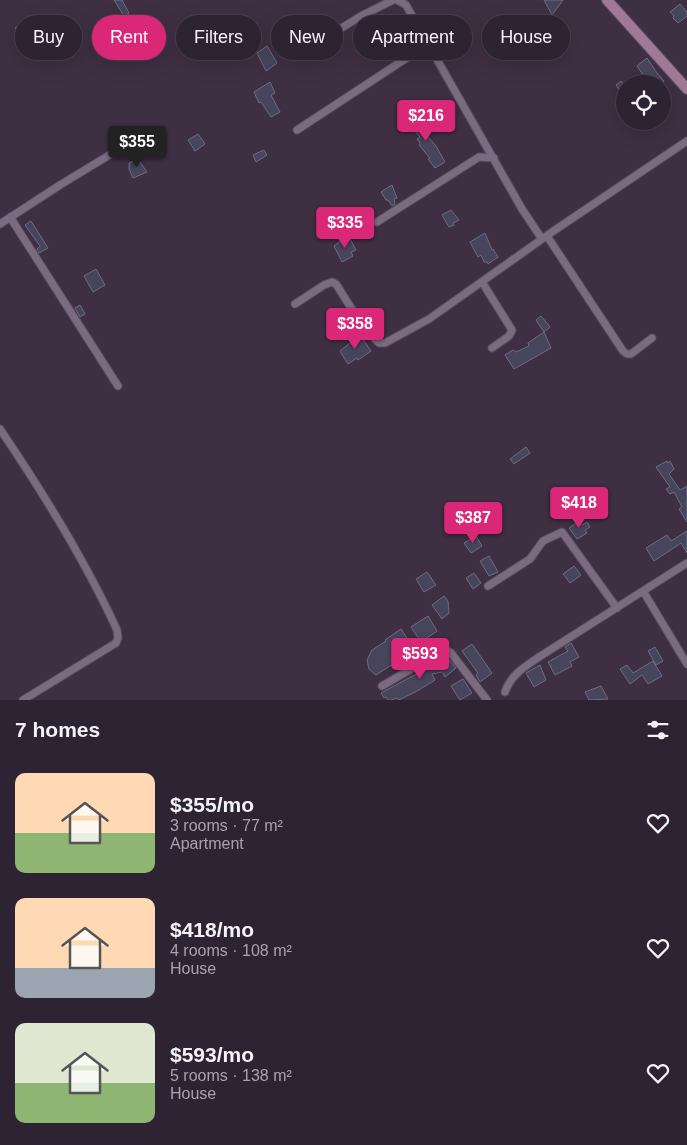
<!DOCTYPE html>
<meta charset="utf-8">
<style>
body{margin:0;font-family:Helvetica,sans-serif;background:#362b3a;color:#f1f3f6;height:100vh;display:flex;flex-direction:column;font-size:19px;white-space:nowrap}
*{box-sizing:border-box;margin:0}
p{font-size:16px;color:#a7a4ac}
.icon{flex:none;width:28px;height:28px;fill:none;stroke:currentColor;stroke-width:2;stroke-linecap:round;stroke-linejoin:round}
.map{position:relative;height:700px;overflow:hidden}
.drawer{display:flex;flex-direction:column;background:#2e2332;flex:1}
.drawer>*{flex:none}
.hud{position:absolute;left:15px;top:15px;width:658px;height:45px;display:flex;gap:10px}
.tools{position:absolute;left:616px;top:75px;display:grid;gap:10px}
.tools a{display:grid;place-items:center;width:55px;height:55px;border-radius:50%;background:#2e2332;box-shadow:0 5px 20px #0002,0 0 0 1px #49404d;font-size:25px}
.price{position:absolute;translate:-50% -42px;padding:0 11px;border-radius:5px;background:#db2777;color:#fff;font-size:16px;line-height:32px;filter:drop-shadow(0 1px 2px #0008)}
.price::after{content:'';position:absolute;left:50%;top:30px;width:15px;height:11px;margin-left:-8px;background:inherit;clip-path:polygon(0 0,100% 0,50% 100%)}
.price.selected{background:#222;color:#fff}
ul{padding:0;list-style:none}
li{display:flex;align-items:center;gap:15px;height:125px;padding:0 15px}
li span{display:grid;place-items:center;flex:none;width:140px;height:100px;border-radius:10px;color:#555}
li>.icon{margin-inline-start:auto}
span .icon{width:60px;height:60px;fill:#fffc;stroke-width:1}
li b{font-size:21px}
h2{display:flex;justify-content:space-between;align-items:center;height:60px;padding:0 15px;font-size:21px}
.pill{padding:0 18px;border-radius:22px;background:#2e2332;box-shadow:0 5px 20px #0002,0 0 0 1px #49404d;font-size:18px;line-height:45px}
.pill.selected{background:#db2777;color:#fff}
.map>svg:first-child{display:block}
.building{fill:#47455b;stroke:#6e6c84}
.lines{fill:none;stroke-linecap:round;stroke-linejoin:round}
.minor-casing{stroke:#5a4e5e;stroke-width:9}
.secondary-casing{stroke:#5a4e5e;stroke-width:12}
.minor{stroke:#7b6b80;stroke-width:7}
.secondary{stroke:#a07996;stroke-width:10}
</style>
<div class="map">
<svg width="687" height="700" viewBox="0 0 687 700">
<rect width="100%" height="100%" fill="#3e2f42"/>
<path class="building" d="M114 0H122L129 13 124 16Z
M544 0H563L552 15Z
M680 4 687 12V16L678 23 673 18 674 16 670 12Z
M31 19 38 30 22 40 15 28Z
M267 46 277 63 266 71 257 53Z
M647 58 657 73 664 81 660 84H649L637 66Z
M621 81 625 87V98L616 85Z
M270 82 275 93 271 95 280 112 271 117 261 102 259 103 254 92Z
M417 114 425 127 421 129 436 146 445 162 435 168 428 159 430 158 419 145 420 143 417 139 420 137 414 130 412 131 407 124 410 123 408 119Z
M198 134 205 144 195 151 188 140Z
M264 150 267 155 256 162 253 155Z
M137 158 147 172 133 178 129 169V163Z
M392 185 397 198 394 199 395 204 392 206 388 200H386L381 192Z
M451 210 459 220 453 223 454 225 449 227 442 215Z
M31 221 48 248 39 253 37 249 40 246 25 225Z
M485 233 492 250 493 249 498 257 488 264 487 262H484L481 255 478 257 470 242Z
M348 235 356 250 351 252 353 256 342 262 334 246Z
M96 269 105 285 93 292 84 276Z
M80 305 85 314 80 317 75 308Z
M541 316 550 327 544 332 536 320Z
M544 332 551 348 514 369 505 355 513 350 516 352 529 346 528 343Z
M360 335 371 351 358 360 357 358 348 364 340 351Z
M526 447 530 453 514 464 510 459Z
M667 461 668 463 670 461 674 469 669 474 680 490 687 486V522L679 509 682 507 674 492 670 494 666 489 670 487 656 467Z
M579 521 582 525 587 522 590 527 585 530 587 533 577 539 569 528Z
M687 531V553L681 543 654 561 646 548 667 535 671 541Z
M476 536 482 546 471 553 464 543Z
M489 556 498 572 489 576 480 561Z
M574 566 581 575 570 583 563 574Z
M427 572 436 585 424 592 416 579Z
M474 573 481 583 473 589 466 578Z
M444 596 448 601 449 613 442 619 432 605Z
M428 616 437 631 421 642 411 627Z
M401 629 412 646 391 660 393 664 376 675 369 669 367 660 372 650 386 641 385 640Z
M571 643 579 657 570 662 572 666 555 675 548 662 568 651 565 647Z
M472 644 492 673 480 682 476 675 478 673 462 651Z
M655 647 663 661 656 665 648 651Z
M445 655 456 668 445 677 442 672 432 674 435 680 417 691 399 700 396 698 392 700H388L386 697 384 698 381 693 433 665 431 663Z
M653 661 662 676 648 684 642 675 630 684 620 669 627 665 633 673Z
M540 665 546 680 534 687 526 673Z
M463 679 472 693 460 700 451 686Z
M601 686 608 699 589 700 585 692Z"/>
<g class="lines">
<defs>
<path id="minor" d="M397 0 406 5 522 209 542 239
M309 48 361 16 393 0
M297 130 428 44
M10 217 118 386
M377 222 479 157 494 158
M0 224 60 185 111 154
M547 236 623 351 627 354H631L652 338
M482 282 512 330 509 336 492 348
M295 304 324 285 332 282 336 284C349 304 361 326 379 343H385L429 319 552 232 687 141
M0 429C44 494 85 560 117 630L118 638 116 643 23 700
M488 586 530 559 543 541 562 532 617 608
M643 591 687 664
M382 686 445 649 451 653 487 700
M505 692C511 675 524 667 539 657L687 563"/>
<path id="secondary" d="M607 0 687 89"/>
</defs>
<use href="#minor" class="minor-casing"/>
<use href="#secondary" class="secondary-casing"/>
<use href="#minor" class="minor"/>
<use href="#secondary" class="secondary"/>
</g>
</svg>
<div class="tools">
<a><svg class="icon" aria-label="locate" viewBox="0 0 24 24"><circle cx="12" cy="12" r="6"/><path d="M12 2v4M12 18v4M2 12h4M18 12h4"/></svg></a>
</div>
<b class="price" style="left:426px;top:142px">$216</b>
<b class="price selected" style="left:137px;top:168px">$355</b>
<b class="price" style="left:345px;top:249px">$335</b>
<b class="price" style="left:355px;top:350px">$358</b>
<b class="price" style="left:579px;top:529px">$418</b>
<b class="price" style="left:473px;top:544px">$387</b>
<b class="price" style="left:420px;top:680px">$593</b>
<div class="hud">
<a class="pill">Buy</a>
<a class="pill selected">Rent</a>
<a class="pill">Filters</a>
<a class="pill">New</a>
<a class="pill">Apartment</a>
<a class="pill">House</a>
</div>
</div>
<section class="drawer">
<h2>7 homes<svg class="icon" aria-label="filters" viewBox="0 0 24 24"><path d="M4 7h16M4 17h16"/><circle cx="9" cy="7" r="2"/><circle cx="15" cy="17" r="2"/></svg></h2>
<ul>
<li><span style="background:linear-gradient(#ffd9b3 60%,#8fb573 0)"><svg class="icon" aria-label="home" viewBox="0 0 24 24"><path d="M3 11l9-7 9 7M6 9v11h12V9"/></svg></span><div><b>$355/mo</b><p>3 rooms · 77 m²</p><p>Apartment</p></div><svg class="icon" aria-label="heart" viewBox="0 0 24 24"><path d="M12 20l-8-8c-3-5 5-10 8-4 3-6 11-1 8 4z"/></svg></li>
<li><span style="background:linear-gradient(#ffd9b3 70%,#9aa5b1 0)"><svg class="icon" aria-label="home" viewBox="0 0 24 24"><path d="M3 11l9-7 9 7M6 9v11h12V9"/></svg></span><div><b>$418/mo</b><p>4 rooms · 108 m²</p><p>House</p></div><svg class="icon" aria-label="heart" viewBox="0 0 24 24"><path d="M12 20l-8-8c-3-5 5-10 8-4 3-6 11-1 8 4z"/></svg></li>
<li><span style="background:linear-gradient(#dfe7d0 60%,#8fb573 0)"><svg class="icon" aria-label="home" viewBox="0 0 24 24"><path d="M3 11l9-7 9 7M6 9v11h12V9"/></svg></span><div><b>$593/mo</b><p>5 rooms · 138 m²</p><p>House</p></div><svg class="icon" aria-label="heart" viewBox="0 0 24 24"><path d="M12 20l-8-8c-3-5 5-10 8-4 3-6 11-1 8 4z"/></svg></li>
</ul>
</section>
